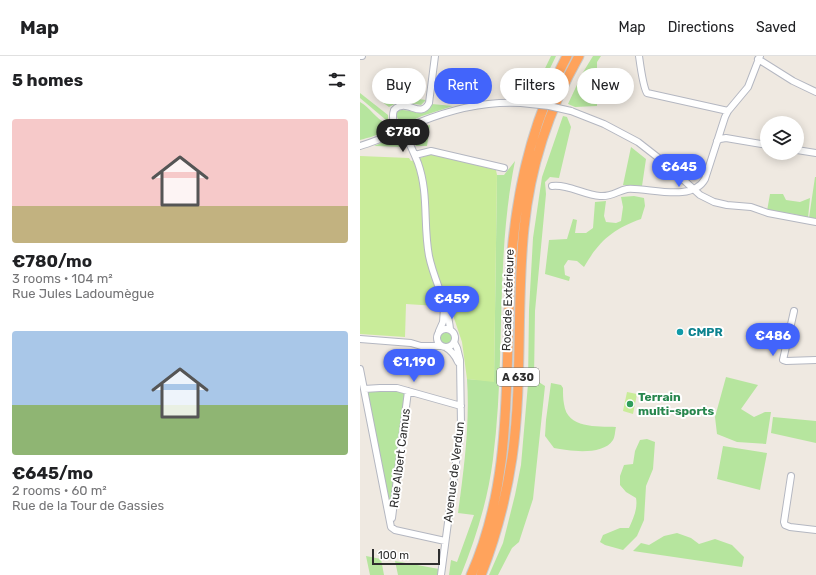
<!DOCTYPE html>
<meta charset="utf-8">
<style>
body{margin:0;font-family:Rubik,sans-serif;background:#f2f2f2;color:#202124;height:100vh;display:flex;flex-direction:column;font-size:15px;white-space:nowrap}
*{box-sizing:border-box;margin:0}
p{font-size:13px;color:#757577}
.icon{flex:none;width:22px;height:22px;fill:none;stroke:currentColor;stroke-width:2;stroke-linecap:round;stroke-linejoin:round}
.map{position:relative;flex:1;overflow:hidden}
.drawer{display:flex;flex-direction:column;background:#fff;width:360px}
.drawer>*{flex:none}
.hud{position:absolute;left:12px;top:12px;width:380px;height:36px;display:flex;gap:8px}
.controls{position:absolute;left:400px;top:60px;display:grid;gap:8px}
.controls a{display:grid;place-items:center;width:44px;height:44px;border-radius:50%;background:#fff;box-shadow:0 2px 10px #0003;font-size:20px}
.scale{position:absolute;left:12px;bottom:10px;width:68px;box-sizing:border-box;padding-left:4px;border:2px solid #2e2e2e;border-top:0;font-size:11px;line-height:14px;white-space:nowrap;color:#2e2e2e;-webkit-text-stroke:3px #fff;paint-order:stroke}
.price{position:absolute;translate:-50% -34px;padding:0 9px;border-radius:14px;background:#4264fb;color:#fff;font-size:13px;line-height:26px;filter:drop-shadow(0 1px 2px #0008)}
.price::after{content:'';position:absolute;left:50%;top:24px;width:12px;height:9px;margin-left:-6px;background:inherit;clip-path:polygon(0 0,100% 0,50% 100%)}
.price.selected{background:#222;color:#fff}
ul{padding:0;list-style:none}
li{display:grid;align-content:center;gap:8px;height:212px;padding:0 12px}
li span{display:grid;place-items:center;height:124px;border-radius:4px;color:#555}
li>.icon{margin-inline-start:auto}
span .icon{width:72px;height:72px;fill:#fffc;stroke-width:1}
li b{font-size:17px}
h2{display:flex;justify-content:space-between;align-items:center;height:48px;padding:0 12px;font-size:17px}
.pill{padding:0 14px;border-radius:18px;background:#fff;box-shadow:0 2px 10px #0003;font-size:14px;line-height:36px}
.pill.selected{background:#4264fb;color:#fff}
header{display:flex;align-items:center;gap:24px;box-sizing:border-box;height:56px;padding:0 20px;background:#fff;border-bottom:1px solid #e0e0e0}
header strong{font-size:19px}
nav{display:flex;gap:22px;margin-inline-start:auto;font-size:14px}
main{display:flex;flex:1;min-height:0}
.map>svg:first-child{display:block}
.green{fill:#b6e59e}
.pitch{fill:#c9ec9a}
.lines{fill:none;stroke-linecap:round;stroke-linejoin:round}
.minor-casing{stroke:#b4b7c1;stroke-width:8}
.highway-casing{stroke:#c9c9c9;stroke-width:11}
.minor{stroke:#fff;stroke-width:6}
.highway{stroke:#ffa35c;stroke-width:9}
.minor-bridge-casing{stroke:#b4b7c1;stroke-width:8;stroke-linecap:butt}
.minor-bridge{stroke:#fff;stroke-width:6}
.culture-dot{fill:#0f9aa8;stroke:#fff;stroke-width:1.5}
.leisure-dot{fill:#2e9e5b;stroke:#fff;stroke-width:1.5}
.labels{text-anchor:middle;stroke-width:4;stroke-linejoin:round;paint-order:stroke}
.shield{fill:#fff;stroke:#6d6d6d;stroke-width:1}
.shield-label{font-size:11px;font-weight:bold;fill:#2e2e2e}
.street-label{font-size:12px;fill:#2e2e2e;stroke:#fff}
.culture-label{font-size:12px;font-weight:bold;fill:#0d838f;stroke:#fff;text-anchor:start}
.leisure-label{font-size:12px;font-weight:bold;fill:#27864d;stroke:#fff;text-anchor:start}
</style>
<header>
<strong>Map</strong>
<nav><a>Map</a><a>Directions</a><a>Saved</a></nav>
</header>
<main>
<section class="drawer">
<h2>5 homes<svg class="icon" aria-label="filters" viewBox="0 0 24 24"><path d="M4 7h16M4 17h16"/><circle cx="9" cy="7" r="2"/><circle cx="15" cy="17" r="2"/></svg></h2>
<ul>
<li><span style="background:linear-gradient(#f6c9c9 70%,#c2b280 0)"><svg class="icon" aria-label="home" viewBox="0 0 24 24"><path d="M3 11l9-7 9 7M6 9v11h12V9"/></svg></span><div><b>€780/mo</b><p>3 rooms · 104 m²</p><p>Rue Jules Ladoumègue</p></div></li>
<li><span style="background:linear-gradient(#a9c7e8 60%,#8fb573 0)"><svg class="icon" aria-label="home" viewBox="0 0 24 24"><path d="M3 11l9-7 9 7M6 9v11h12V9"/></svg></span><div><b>€645/mo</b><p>2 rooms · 60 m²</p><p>Rue de la Tour de Gassies</p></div></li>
</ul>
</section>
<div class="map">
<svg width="456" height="519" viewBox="0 0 456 519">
<rect width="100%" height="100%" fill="#efe9e1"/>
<path class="green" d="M191 0H196L176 41 172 39Z
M233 0H241L237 6V50L215 51 208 48 222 18Z
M0 37 28 59V64H26L0 42Z
M21 38 66 44 61 49 40 45 29 51 18 43Z
M0 46C10 51 16 64 27 67 25 79 10 81 0 84Z
M72 48 93 50 62 60 44 68C41 66 39 65 37 61 33 48 55 57 60 57L69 52Z
M203 60 207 61 211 71 199 122 190 121 185 126 186 138 175 255 174 323 185 330 173 443 159 486 152 492 138 519H129L143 487 155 439 161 409 168 328 169 254 173 182 182 121Z
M70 69 67 90H56L51 82V76L57 72Z
M37 81 41 83 46 91 14 90 33 82Z
M271 91 286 103 282 130 263 129Z
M155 105C135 204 146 303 133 403 128 443 116 482 101 519H89L91 504 97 506 114 459 98 457C104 412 110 368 107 323L134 325 137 119H144Z
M455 121H456V163L449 162Z
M410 138H423L426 144 440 146 450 142 448 162 434 158 407 155Z
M274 140 284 142 285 150 281 163C253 173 239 185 224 211L217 205 208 204 204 210 205 219 210 221 209 225 185 218 189 184 207 183 213 163 217 164 215 177H226L233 172 235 146 246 145 244 160 246 166 256 167 261 165 263 151 261 141Z
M79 282a7 7 0 1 1 14 0a7 7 0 1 1-14 0Z
M366 321 398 329 381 353 394 361 405 356H411L406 388 377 386 357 378 355 361Z
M191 327 201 329 203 332C203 338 203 343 204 348 207 373 237 370 256 371 255 375 255 381 253 384 243 400 209 395 194 392L185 380 186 364Z
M22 333 43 335 46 338 31 446 29 445 7 337 8 335Z
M413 361 456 365V387L411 377Z
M287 383 295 386 293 413 286 430 284 464 277 480 263 494 245 489 240 486 243 479 260 472H269C273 463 278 453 276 442L266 436 260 429V420L264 409 273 408 275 395 280 384Z
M363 390 407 397 400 434 357 423Z
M317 477 331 482 339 488 355 483 372 489 384 501 382 511 273 495 281 487 289 489 304 480Z
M6 500 21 503 24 519H10Z
M35 505 79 513 78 519H38Z"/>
<path class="pitch" d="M72 98 136 114 137 119 134 326 107 323 102 286 89 247 77 250 46 248 45 281 0 278V100L49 102 51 105Z
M267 336 277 338 273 358 263 355Z"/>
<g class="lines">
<defs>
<path id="minor" d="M0 0H2
M75 0 69 47C60 64 47 41 34 54 32 60 33 69 38 73 41 75 43 76 45 79 50 88 54 97 58 107 69 138 63 168 69 200 74 225 88 248 90 273
M279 0C280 7 283 31 287 37L368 55
M398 3 433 25 456 36
M211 55 244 68 278 86 305 107 340 139 354 146 367 149 391 151 408 157 456 166
M357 85 360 83 366 82 407 89
M0 90C21 84 40 74 60 66 92 53 126 45 161 47
M437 94 456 97
M55 99 71 95 144 112
M192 130C208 128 224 139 240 140 252 141 257 135 267 133 288 131 332 147 345 123L365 61 368 55 388 31 400 0
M434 255 423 304 426 305 456 304
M77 282a9 9 0 1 1 18 0a9 9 0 1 1-18 0Z
M79 275 83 266 84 252
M0 283 51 287 61 290H81
M85 291C92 295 95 299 98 306
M0 313 31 471 35 474 85 485
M4 333 20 332H37L101 350
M431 420 424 466 425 469 430 471 456 474
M32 462 48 335
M81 519 101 369 100 304 97 292 94 286"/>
<path id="highway" d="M111 519C155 421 144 313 151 209 156 136 172 64 207 0
M121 519C136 481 146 442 152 402 163 326 156 248 164 172 170 111 189 53 219 0"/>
</defs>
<use href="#minor" class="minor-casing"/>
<use href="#highway" class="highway-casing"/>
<use href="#minor" class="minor"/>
<use href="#highway" class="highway"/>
<defs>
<path id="minor-bridge" d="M161 47 189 50 211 55"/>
</defs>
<use href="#minor-bridge" class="minor-bridge-casing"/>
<use href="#minor-bridge" class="minor-bridge"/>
</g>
<circle class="culture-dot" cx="320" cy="276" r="4"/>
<circle class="leisure-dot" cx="270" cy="348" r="4"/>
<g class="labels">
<rect class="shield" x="137" y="312" width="42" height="18" rx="3"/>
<g class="shield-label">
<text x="158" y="325">A 630</text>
</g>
<g class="street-label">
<text transform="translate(148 244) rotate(-88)" y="4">Rocade Extérieure</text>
<text transform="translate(40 402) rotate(-83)" y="4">Rue Albert Camus</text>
<text transform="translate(94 416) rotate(-83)" y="4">Avenue de Verdun</text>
</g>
<g class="culture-label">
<text x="328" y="280">CMPR</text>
</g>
<g class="leisure-label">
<text x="278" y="345">Terrain<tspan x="278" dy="14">multi-sports</tspan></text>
</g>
</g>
</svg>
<div class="controls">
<a><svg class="icon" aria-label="layers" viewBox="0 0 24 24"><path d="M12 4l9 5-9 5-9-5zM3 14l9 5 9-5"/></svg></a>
</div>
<div class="scale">100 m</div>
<b class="price selected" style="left:43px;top:97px">€780</b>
<b class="price" style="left:319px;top:132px">€645</b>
<b class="price" style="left:92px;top:264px">€459</b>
<b class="price" style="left:413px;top:301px">€486</b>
<b class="price" style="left:54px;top:327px">€1,190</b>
<div class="hud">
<a class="pill">Buy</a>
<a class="pill selected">Rent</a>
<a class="pill">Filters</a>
<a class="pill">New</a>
</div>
</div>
</main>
